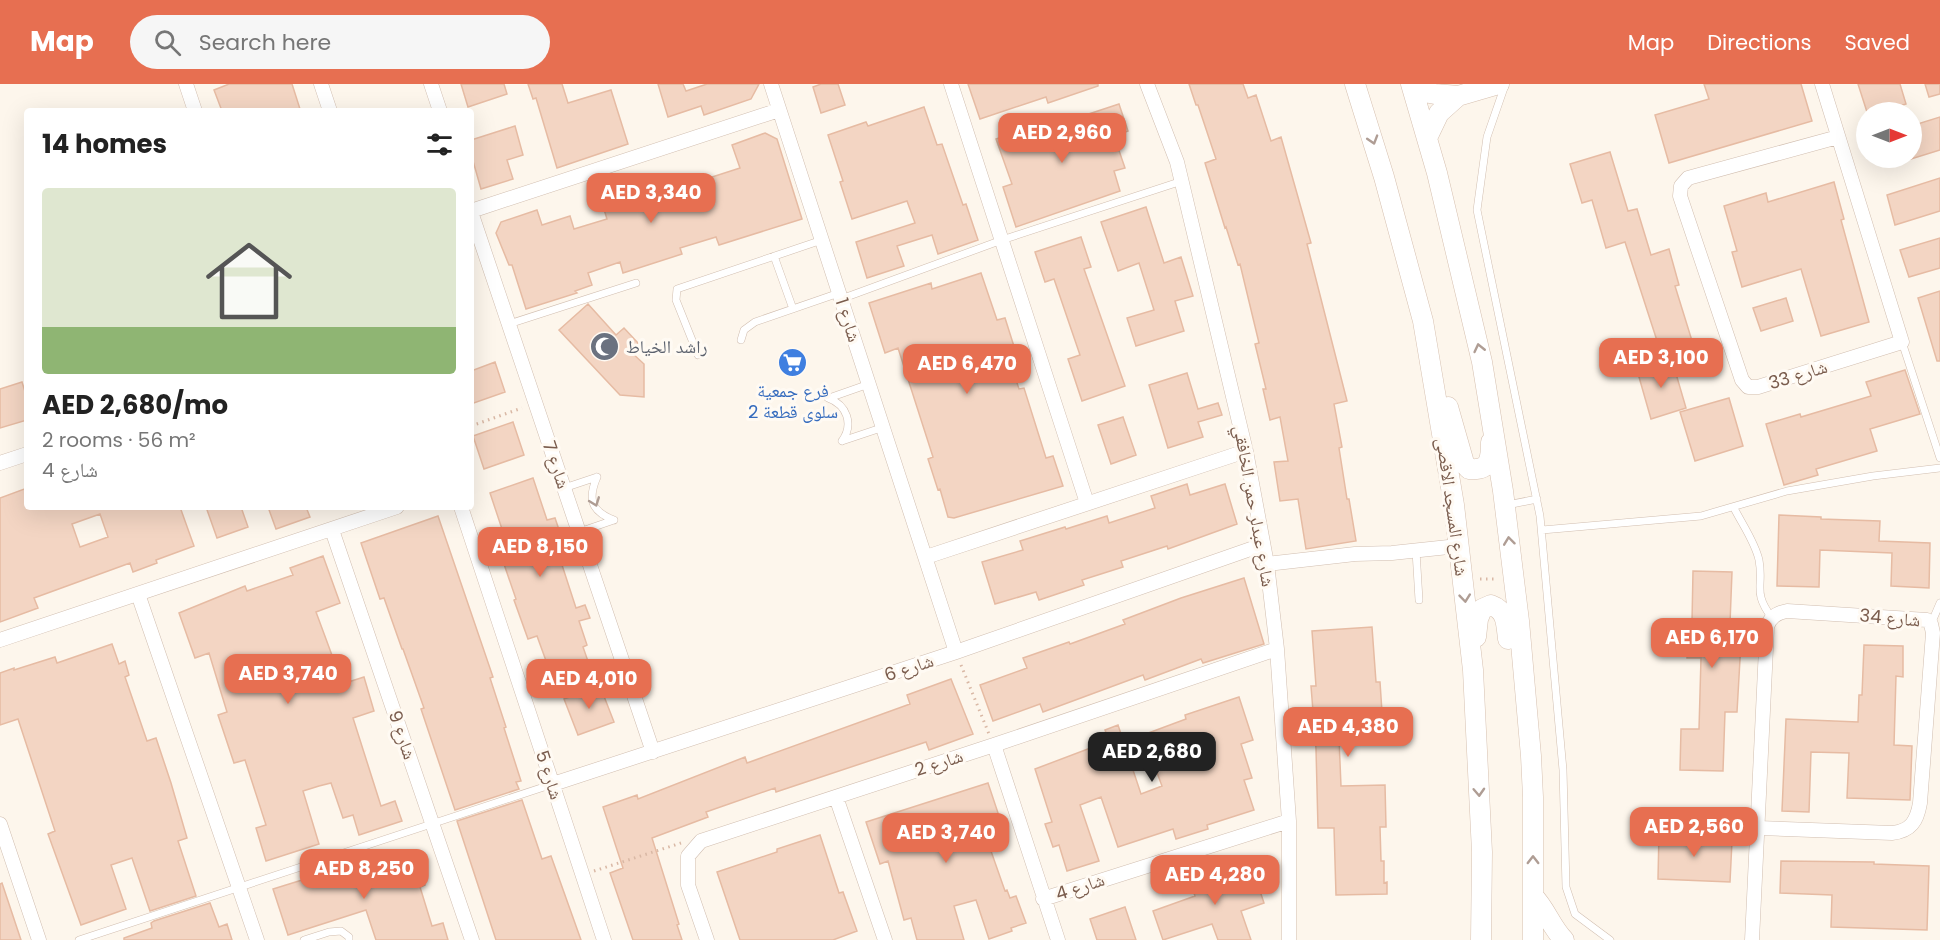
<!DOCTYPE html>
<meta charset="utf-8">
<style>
body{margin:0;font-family:Poppins,"Noto Naskh Arabic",sans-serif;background:#f6f6f6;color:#222;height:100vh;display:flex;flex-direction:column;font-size:22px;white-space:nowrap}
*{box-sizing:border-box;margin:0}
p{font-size:20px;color:#767676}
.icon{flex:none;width:33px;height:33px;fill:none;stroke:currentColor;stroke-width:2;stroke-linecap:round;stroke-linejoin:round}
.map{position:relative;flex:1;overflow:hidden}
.details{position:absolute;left:24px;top:24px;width:450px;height:402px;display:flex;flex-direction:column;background:#fff;border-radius:6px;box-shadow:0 6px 24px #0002}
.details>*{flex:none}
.needle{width:39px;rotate:90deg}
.fabs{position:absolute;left:1856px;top:18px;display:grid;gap:12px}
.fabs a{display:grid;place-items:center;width:66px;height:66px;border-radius:50%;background:#fff;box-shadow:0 6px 24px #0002;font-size:30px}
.price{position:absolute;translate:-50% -51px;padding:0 14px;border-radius:12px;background:#e76f51;color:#fff;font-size:20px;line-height:39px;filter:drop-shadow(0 2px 3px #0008)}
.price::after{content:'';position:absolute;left:50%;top:36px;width:18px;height:14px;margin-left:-9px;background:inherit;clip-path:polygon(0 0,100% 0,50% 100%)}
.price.on{background:#222;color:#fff}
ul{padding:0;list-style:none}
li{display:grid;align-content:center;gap:12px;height:318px;padding:0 18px}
li span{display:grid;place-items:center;height:186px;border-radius:6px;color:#555}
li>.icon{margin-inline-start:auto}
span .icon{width:108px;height:108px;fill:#fffc;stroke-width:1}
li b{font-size:26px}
h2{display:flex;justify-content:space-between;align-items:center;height:72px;padding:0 18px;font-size:26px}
header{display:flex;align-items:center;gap:36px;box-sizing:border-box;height:84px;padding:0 30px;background:#e76f51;color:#fff}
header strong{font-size:28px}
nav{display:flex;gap:33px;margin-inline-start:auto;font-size:21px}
.search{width:420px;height:54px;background:#f6f6f6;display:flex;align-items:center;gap:15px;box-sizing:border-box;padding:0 21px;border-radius:33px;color:#767676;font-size:22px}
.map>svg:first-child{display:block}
.building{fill:#f3d5c3;stroke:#e6bba3;stroke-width:1.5;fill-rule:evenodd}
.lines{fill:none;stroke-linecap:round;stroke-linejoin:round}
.lane-casing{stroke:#d1beb0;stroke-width:8}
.street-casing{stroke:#d1beb0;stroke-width:15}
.secondary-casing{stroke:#d6c0b0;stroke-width:21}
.path{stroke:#d9b8a5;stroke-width:3;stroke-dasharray:1.5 4.5;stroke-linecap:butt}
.lane{stroke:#fff;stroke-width:7}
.street{stroke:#fff;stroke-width:14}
.secondary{stroke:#fff;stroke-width:20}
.oneway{stroke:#af9d94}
.labels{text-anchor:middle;stroke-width:6;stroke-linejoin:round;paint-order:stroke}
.street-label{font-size:18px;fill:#7a5c4d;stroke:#fffaf3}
.worship-label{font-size:18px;fill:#5b616d;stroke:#fffaf3;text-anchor:start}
.shop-label{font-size:18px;fill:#366cbe;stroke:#fffaf3}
</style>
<header>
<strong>Map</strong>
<div class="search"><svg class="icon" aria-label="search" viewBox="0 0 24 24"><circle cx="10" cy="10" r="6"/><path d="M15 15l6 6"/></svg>Search here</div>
<nav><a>Map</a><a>Directions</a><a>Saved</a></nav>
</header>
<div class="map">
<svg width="1940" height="856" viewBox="0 0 1940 856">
<rect width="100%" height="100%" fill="#fdf6ec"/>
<path class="building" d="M229 0H292L300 25 294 27H222L214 6Z
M461 0H504L507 10 468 23Z
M528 0H562L568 19 611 6 628 60 557 84 536 14 533 15Z
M658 0H683L686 7 707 0H759L751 15 704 31 701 22 668 33Z
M821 0H838L845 21 821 29 813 3Z
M968 0H1098V2L1048 19 1046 13 980 35Z
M1189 0H1243L1248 14 1256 11 1271 57 1281 53 1311 159 1307 160 1347 317 1334 320 1342 363 1339 364 1347 415H1349L1356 457 1306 465 1298 415 1280 417 1274 378 1288 377 1280 333 1270 336 1263 305H1266L1255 260 1259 259 1240 180 1238 181 1226 143 1225 144 1205 79 1216 75 1198 21H1196Z
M1704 0H1801L1812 37 1669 79 1655 31 1709 15Z
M1858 0H1900L1906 20 1879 28H1867Z
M1925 0H1940V10L1929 13Z
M1119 20 1128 47 1114 52 1125 84 1114 87 1120 107 1016 143 1003 103 1012 100 996 55 1038 41 1040 46Z
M924 23 937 61 942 60 963 121 966 120 978 156 938 170 932 151 897 162 904 182 867 194 856 158 915 139 907 117 852 135 840 98 843 97 828 51 866 38 868 42Z
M1940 33V66L1911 75V42Z
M515 42 523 71 507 76 513 95 481 105 471 70V56Z
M765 49 777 55 802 135 719 161 716 153 680 164 682 170 623 189 620 178 588 189 592 201 575 207 577 209 526 225 512 181H509L496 149 501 138 537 126 542 141 570 132 574 145 607 135 602 119 621 113 619 107 655 95 656 100 678 93 682 108 711 99 709 94 740 84 732 61Z
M1610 68 1628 127 1637 125 1651 171 1669 165 1679 201 1675 202 1693 260 1661 269 1625 158 1606 164 1592 116 1582 119 1570 80Z
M1940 94V127L1895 141 1887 111Z
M1834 98 1844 135 1841 136 1869 238 1821 252 1801 185 1742 203 1732 168 1737 167 1724 122 1766 109 1768 118Z
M1146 123 1164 179 1181 173 1193 212 1175 217 1184 247 1136 262 1127 234 1154 226 1139 179 1118 187 1101 138Z
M1081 153 1091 183 1084 185 1125 302 1082 317 1068 275 1080 271 1054 195 1045 198 1035 168Z
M1940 154V184L1909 193 1900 166Z
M981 189 997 236 1005 234 1018 275 1010 278 1019 305 1024 304 1046 374 1053 372 1063 402 954 434 948 433 940 405 938 406 928 375 933 373 898 264 885 269 869 219 931 199 932 205Z
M1940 207V277H1937L1918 214Z
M1786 214 1793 237 1761 247 1753 224Z
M588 220 616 251 624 244 638 259 631 268 644 280V313L620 311 559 246Z
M1672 276 1686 324 1651 335 1637 286Z
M495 278 505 308 471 320V287Z
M1905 286 1920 330 1870 345 1877 367 1816 385 1818 391 1784 401 1766 340 1800 330 1801 333 1871 312 1866 298Z
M1187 289 1198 325 1218 319 1222 331 1198 338 1203 353 1168 364 1149 301Z
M22 298 27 314V336L0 344V305Z
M1729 314 1743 362 1695 377 1680 328Z
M1123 333 1136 371 1111 380 1098 341Z
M513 338 524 371 484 385 473 352Z
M533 394 547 436 555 434 570 478 562 481 576 524 585 521 590 534 579 537 587 561 583 563 590 583 553 596 537 552 528 555 514 516 516 515 495 454 504 451 490 409Z
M1187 400 1190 411 1225 400 1237 440 1168 465 1167 462 1121 477 1123 483 1082 496 1084 501 1039 516 1036 508 995 520 982 478 1023 466 1020 457 1065 443 1066 445 1107 432 1109 439 1155 424 1151 412Z
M27 404V423H180L194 462 156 476 157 479 133 488 130 479 34 514 38 524 0 538V414ZM100 430 108 453 80 463 72 440Z
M206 423H241L248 443 217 454Z
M268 423H306L310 433 276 445Z
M1779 431 1821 433V435L1880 437 1879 457 1930 459 1929 504 1891 502 1892 469 1820 466 1819 503 1777 502Z
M438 432 493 593 490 594 506 643 504 644 521 697 516 698 519 705 455 726 421 625 424 624 403 565H402L384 514 380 515 361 459Z
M323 472 340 519 316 528 333 574 317 608 364 593 374 627 353 634 381 722 395 717 402 737 359 751 353 731 343 734 331 699 319 702 303 707 319 760 266 777 256 744 266 741 245 676 234 679 218 631 227 628 209 569 195 574 179 529 245 502 247 507 293 491 290 484Z
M1693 487 1732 488 1730 539 1742 540 1737 628H1725L1723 687 1680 686 1681 645H1699L1701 574H1687L1688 538H1692Z
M1244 494 1264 560 1203 579 1201 575 1145 596 1143 591 1043 628 1040 620 993 637 980 601 1027 584 1023 574 1069 558 1070 560 1125 540 1123 536 1181 514Z
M1372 543 1376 598H1380L1382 628 1338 631 1341 702 1385 701 1386 743H1380L1381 777H1384V799L1387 798V810L1336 811 1334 744H1318L1316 665 1311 602H1316L1312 547Z
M112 560 119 580 125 577 129 591 125 593 147 657 156 654 171 699 187 754 178 757 196 812 150 827 132 774 111 781 126 825 81 841 48 750 55 747 18 635 0 641V589L14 584V586L55 573 57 579Z
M1864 561 1903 562V593L1896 592 1894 661 1912 662 1910 716 1847 714 1849 669 1811 668 1809 728 1782 727 1786 635 1858 638 1859 611H1862Z
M951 595 973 650 929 666 926 658 776 708 775 704 706 728 708 733 652 754 679 840 677 841 682 856H633L610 789 623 784 603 723 637 711 638 715 745 673 747 679 910 620 907 611Z
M600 602 614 638 578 651 564 615Z
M1239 613 1253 656 1241 660 1252 694 1244 696 1254 726 1207 741 1208 745 1176 755 1173 745 1118 763 1101 713 1080 721 1099 777 1067 787 1059 761 1053 763 1045 740 1052 738 1035 685 1109 657 1105 646 1118 641 1141 710 1162 702 1143 651 1186 635 1185 631Z
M988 699 1003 744 985 750 1005 807 1007 806 1010 814 1016 812 1026 839 1011 844 1012 847 989 855 976 816 954 822 964 856H917L911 834 904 836 888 777 880 780 866 738Z
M522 716 542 775 551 772 581 856H496L457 737Z
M1659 748 1695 749V755L1732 757 1730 798 1658 795Z
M820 751 839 809 843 808 857 847 833 856H740L717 788 777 768V765Z
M414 766 425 801 420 803 432 842 443 839 448 856H376L366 826 288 851 273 805 344 783 345 788 375 778 376 782 399 775 397 771Z
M1781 777 1874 778V780L1929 782 1927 846 1831 843 1832 811 1780 809Z
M1256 779 1262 796 1257 798 1264 819 1241 827 1251 856H1218L1212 840 1163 856 1153 827 1195 812 1191 801Z
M2 799 21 856H0V800Z
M210 819 219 843 227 840 232 856H124V854L152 844 151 839 154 837Z
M1125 823 1136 856H1097L1090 835Z"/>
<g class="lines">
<defs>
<path id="lane" d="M1505 1 1487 53 1477 126 1540 432 1563 686 1566 803 1575 830 1610 856
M774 172 793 225
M841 215 1002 156 1182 97
M509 240 636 199
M741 256 744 246 755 238 839 209
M1902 258 1940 374
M698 271 676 216 677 205 822 156
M828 314C847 321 854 340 842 357
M829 314 869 300
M842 357 884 343
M597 393C588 414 590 427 614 436
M564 404 597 393
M1507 421 1537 415
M1734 424C1742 440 1755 458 1759 476 1764 503 1752 507 1772 534
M1542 446 1701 432 1787 407 1873 392 1940 384
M579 448 614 436
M1416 467 1419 516
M1931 540 1940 519
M79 856 553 700
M304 856 329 848 341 847 349 853V856"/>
<path id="street" d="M186 0 195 27
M321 0 330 27
M431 0 440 27
M771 0 956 568
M951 0 1087 419
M1147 0 1177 78 1246 367 1267 480 1277 565 1289 737V856
M1822 0 1902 258 1758 303H1748L1742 296 1680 112 1681 102 1688 94 1838 53
M471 127 779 26
M471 128 653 668
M0 379 27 370
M461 423 604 856
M332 446 472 856
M926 473 1246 367
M1267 480 1355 470 1392 469 1458 462
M138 510 257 856
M0 556 397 423
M994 661 1058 856
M553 700 956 568 1262 461
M836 713 885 856
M0 740 39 856
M1043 815 1289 737
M707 856 688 801V772L701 757 994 661 1277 565
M1752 856 1767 543C1770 533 1777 529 1787 527L1927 536 1931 540 1933 549 1920 719C1917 737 1911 747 1892 749L1758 744"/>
<path id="secondary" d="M1355 0 1384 93 1423 237 1454 421 1473 586 1482 768 1481 856
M1411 0 1437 89 1482 278 1503 407 1519 537 1531 672 1533 713V856
M1413 6 1435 10 1458 12 1499 0
M1427 54 1439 29 1458 12
M1448 323 1464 379 1469 385C1490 387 1491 375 1491 358
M1476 553 1478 535 1482 525 1491 521C1507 527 1506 539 1508 555
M1533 812C1546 825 1551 843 1564 856"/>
</defs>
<use href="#lane" class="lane-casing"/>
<use href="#street" class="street-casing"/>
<use href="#secondary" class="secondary-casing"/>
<path class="path" d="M471 342 522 324
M1480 495H1497
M961 581 989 650
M594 787 681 759"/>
<use href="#lane" class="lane"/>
<use href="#street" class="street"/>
<use href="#secondary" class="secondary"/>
</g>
<defs><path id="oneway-chevron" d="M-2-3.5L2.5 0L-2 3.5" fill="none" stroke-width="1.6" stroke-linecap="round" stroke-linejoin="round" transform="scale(1.5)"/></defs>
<g class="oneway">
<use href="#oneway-chevron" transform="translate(1373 56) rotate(73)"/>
<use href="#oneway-chevron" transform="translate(1479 264) rotate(-103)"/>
<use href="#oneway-chevron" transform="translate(595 418) rotate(69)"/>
<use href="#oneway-chevron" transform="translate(1509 457) rotate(-97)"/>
<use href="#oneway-chevron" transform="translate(1465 514) rotate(84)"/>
<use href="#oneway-chevron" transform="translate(1479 708) rotate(87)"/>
<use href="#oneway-chevron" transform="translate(1533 776) rotate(-90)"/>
</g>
<defs>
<symbol id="mosque-disc" viewBox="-11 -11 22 22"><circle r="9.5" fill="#6b7280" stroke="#fffaf3"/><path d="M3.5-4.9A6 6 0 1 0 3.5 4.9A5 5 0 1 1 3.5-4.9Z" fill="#fff"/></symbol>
<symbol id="supermarket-disc" viewBox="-11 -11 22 22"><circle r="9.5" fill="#3f7fe0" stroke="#fffaf3"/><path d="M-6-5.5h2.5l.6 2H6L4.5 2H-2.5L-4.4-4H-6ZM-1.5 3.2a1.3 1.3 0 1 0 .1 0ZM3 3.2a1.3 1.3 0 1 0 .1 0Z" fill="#fff"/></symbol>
</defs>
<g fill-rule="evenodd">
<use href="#mosque-disc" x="588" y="246" width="33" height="33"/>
<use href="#supermarket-disc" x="776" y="262" width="33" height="33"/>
</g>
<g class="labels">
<g class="street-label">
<text transform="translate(848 236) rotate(72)" y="6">شارع 1</text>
<text transform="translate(1798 291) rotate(-17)" y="6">شارع 33</text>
<text transform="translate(556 381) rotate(71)" y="6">شارع 7</text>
<text transform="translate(1254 422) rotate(80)" y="6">شارع عبدلر حمن الخافقي</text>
<text transform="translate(1452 423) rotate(82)" y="6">شارع المسجد الاقصى</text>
<text transform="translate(1890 534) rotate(5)" y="6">شارع 34</text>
<text transform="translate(909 584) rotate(-18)" y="6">شارع 6</text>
<text transform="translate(402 651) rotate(71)" y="6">شارع 9</text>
<text transform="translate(939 679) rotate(-18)" y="6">شارع 2</text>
<text transform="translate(549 691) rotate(72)" y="6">شارع 5</text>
<text transform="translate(1080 803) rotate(-18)" y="6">شارع 4</text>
</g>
<g class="worship-label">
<text x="626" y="269">راشد الخياط</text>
</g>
<g class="shop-label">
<text x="793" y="313">فرع جمعية<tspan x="793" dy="21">سلوى قطعة 2</tspan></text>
</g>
</g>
</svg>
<div class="fabs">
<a><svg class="needle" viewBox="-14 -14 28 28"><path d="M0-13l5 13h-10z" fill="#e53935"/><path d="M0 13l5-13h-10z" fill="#767676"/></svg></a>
</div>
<b class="price" style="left:1062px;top:80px">AED 2,960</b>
<b class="price" style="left:651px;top:140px">AED 3,340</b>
<b class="price" style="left:1661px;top:305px">AED 3,100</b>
<b class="price" style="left:967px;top:311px">AED 6,470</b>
<b class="price" style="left:540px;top:494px">AED 8,150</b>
<b class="price" style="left:1712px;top:585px">AED 6,170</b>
<b class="price" style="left:288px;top:621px">AED 3,740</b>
<b class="price" style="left:589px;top:626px">AED 4,010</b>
<b class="price" style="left:1348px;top:674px">AED 4,380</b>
<b class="price on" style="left:1152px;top:699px">AED 2,680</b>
<b class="price" style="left:1694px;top:774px">AED 2,560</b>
<b class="price" style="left:946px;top:780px">AED 3,740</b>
<b class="price" style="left:364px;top:816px">AED 8,250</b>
<b class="price" style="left:1215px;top:822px">AED 4,280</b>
<section class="details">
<h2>14 homes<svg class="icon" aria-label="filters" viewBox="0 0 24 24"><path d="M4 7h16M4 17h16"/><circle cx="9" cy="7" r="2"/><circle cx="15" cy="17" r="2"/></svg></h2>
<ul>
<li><span style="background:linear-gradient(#dfe7d0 75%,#8fb573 0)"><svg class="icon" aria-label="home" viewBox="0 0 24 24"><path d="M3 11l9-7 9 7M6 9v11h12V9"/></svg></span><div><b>AED 2,680/mo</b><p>2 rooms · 56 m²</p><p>شارع 4</p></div></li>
</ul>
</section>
</div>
